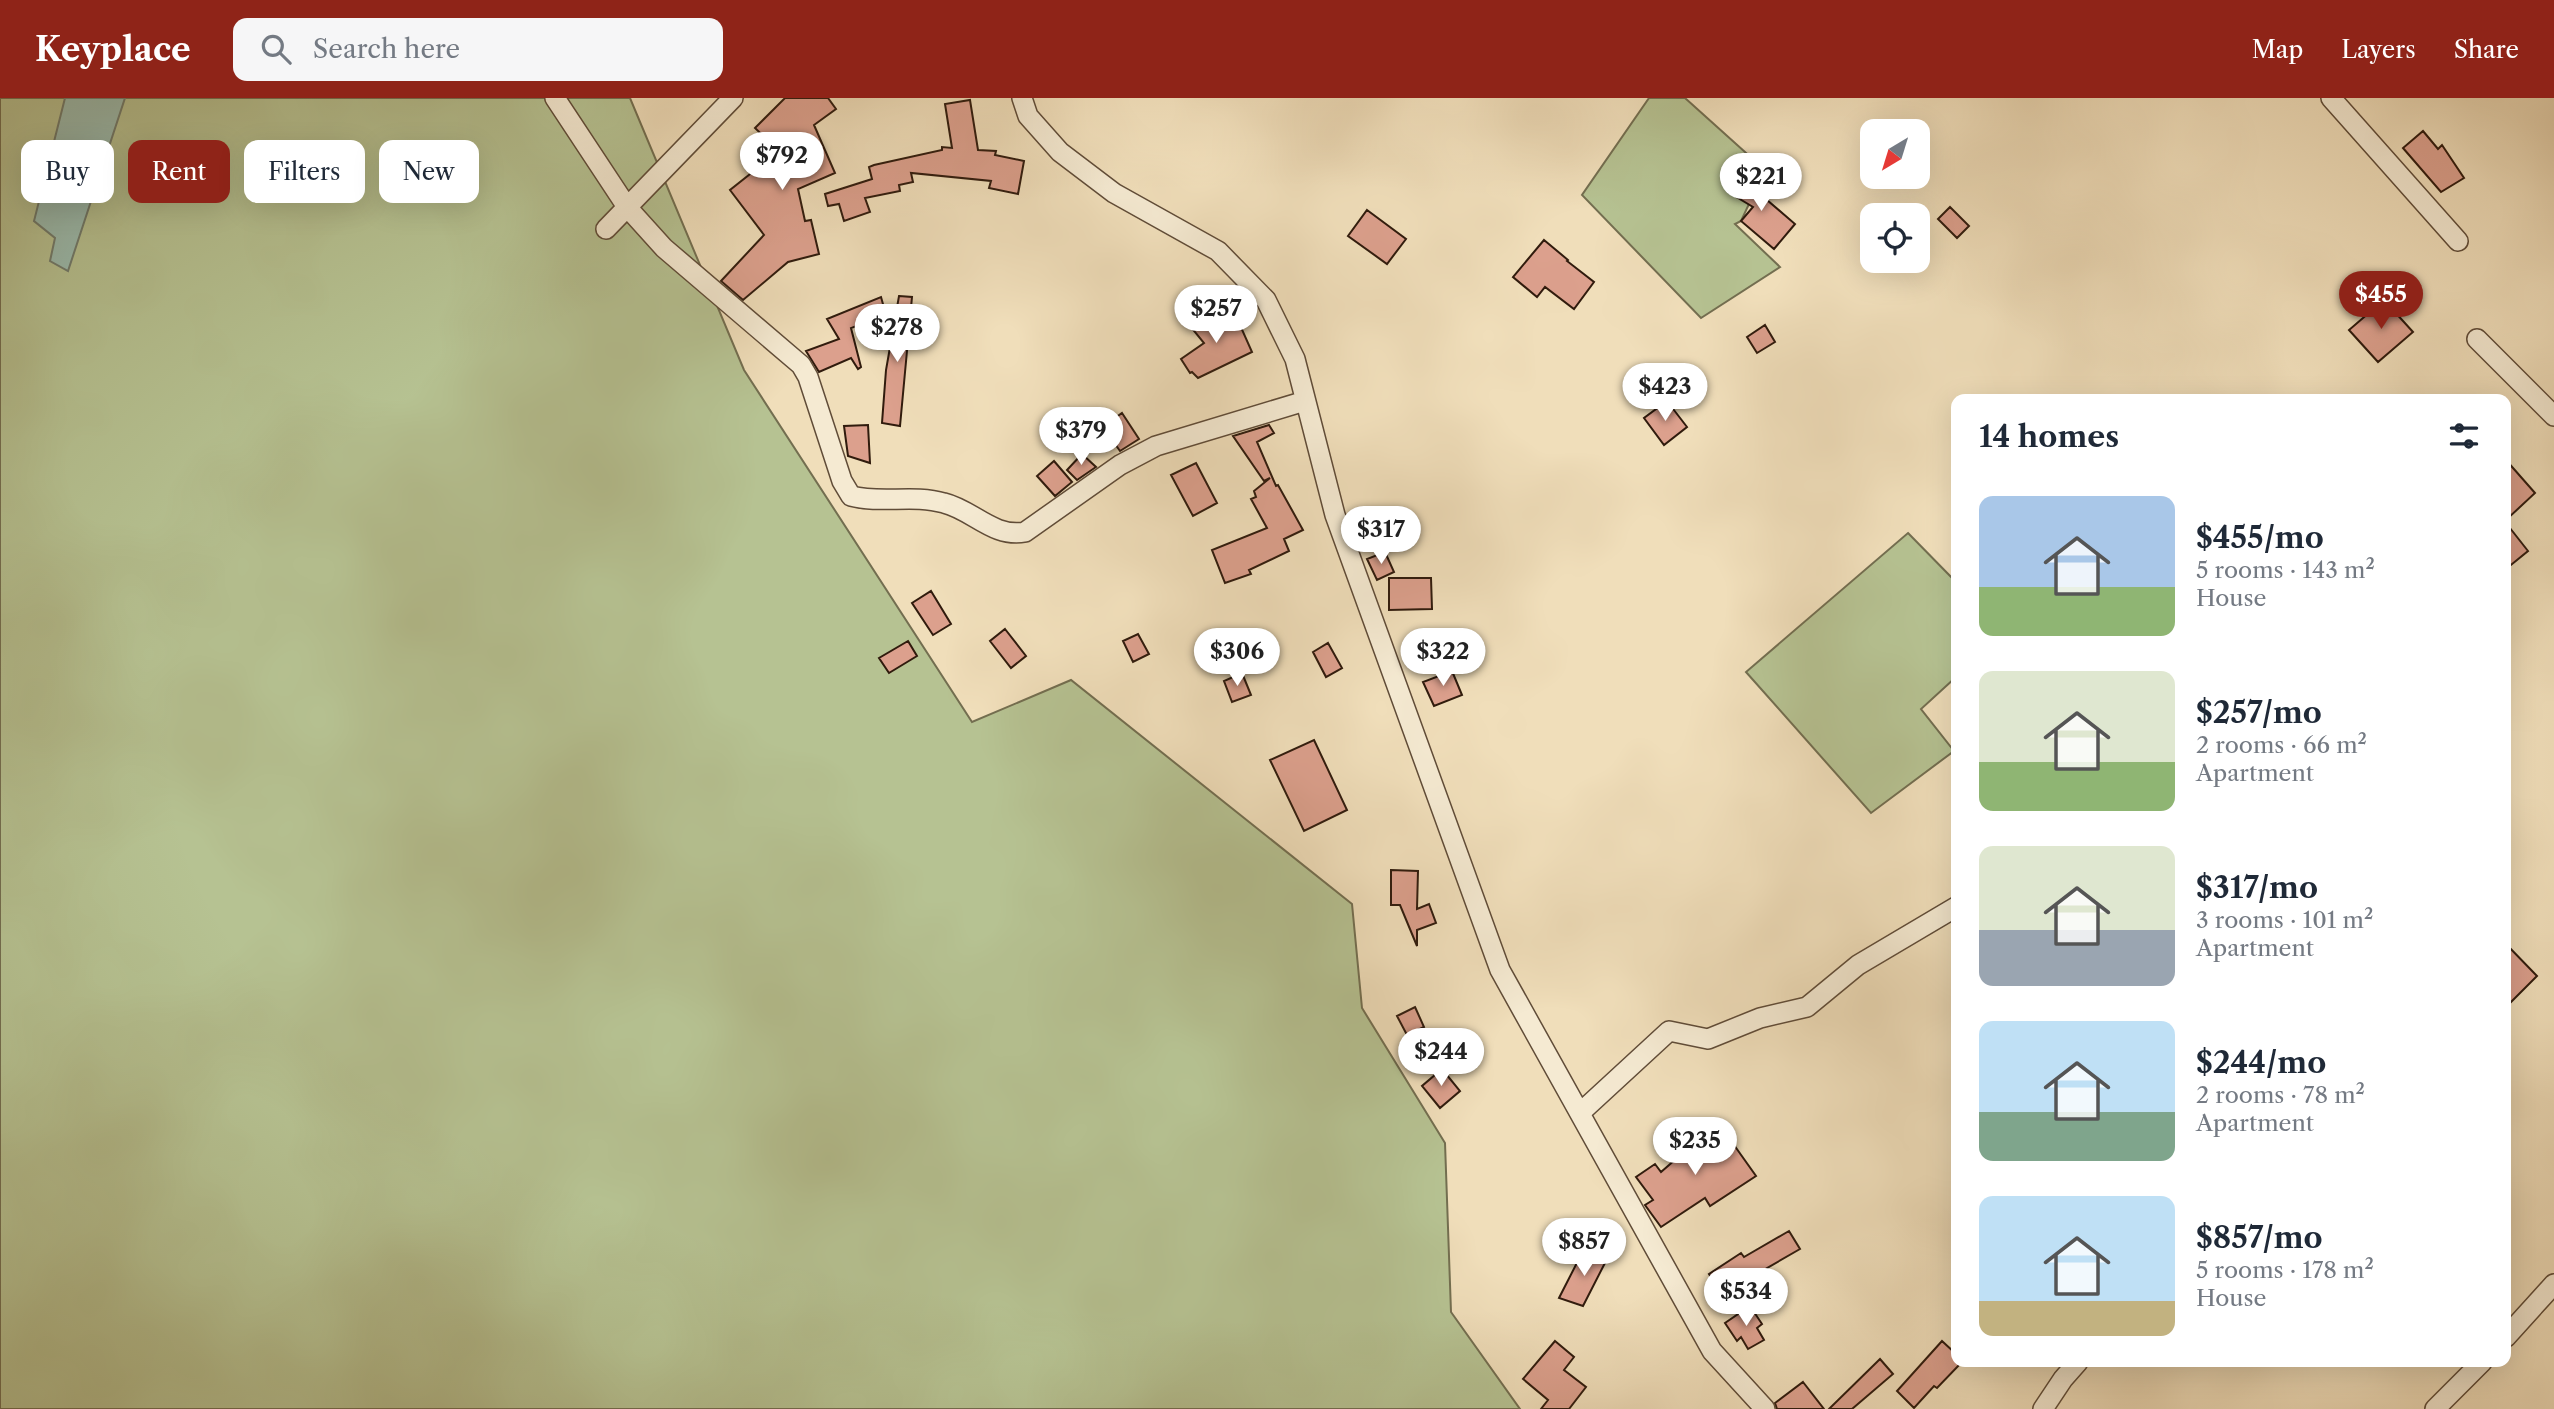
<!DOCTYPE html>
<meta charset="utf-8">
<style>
body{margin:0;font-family:"Libre Caslon Text",serif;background:#f6f6f7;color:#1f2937;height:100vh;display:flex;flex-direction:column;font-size:26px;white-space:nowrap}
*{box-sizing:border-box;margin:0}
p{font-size:23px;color:#747a83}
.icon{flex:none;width:38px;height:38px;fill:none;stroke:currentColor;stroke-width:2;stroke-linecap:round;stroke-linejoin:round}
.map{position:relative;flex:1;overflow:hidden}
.details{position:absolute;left:1951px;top:296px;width:560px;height:973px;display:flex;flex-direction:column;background:#fff;border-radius:14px;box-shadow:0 7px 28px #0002}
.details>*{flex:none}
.banner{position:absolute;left:21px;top:42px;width:665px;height:63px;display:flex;gap:14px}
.needle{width:46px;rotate:218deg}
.tools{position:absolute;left:1860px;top:21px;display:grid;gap:14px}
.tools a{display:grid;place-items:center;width:70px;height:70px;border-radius:14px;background:#fff;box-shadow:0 7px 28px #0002;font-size:35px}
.price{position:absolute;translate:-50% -60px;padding:0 16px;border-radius:24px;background:#fff;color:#222;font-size:23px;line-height:46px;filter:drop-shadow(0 2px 4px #0008)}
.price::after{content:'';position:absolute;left:50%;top:42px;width:21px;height:16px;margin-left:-10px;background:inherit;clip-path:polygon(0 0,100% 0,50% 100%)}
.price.current{background:#8f2418;color:#fff}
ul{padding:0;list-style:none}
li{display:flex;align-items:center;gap:21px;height:175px;padding:0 28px}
li span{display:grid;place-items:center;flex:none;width:196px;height:140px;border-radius:14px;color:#555}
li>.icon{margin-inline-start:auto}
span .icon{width:84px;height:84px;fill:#fffc;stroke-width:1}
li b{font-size:30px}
h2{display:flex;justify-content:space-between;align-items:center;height:84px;padding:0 28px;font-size:30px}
.tag{padding:0 24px;border-radius:14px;background:#fff;box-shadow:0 7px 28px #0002;font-size:24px;line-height:63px}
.tag.current{background:#8f2418;color:#fff}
header{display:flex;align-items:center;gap:42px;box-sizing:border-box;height:98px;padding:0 35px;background:#8f2418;color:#fff}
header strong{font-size:33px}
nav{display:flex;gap:38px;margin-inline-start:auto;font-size:24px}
.search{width:490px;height:63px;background:#f6f6f7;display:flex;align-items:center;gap:18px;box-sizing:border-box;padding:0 24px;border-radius:14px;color:#747a83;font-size:26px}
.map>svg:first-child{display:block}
.green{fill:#b6c292;stroke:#736e50;stroke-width:2}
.water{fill:#9abcaf;stroke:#707c6e;stroke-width:2}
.building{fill:#dca08d;stroke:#301b0d;stroke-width:2}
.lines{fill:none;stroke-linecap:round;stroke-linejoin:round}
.minor-casing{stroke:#604c38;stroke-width:22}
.minor{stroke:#f5ead2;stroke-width:19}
</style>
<header>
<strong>Keyplace</strong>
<div class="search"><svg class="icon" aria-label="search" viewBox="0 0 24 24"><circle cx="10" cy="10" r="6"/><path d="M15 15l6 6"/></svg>Search here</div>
<nav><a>Map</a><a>Layers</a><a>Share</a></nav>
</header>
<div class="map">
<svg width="2554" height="1311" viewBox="0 0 2554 1311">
<rect width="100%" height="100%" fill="#f0deba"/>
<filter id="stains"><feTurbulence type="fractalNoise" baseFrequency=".00286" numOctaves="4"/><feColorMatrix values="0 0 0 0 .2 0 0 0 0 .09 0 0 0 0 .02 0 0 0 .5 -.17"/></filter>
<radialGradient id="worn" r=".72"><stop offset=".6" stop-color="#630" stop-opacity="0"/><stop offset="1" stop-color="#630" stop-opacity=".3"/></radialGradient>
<path class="green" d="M0 0H630L744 272 972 624 1071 582 1352 806 1362 910 1445 1045 1451 1214 1520 1311H0Z
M1649 0H1685L1765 72 1741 123 1735 126 1780 169 1701 220 1582 97Z
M1908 435 1956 484V579L1921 611 1954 653 1871 715 1746 574Z"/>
<path class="water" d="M65 0H125L68 173 50 163 55 140 34 123Z"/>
<path class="building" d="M785 0H828L836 11 814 27 835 75 798 91 805 123 811 122 819 156 788 164 743 202 721 183 764 137 730 92 779 53 755 30Z
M970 2 978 52 996 53 995 57 1024 63 1018 96 989 90 991 83 911 75 913 84 899 87 900 93 865 100 870 114 844 123 839 106 828 108 825 96 872 81 869 69 874 67 942 52V49L952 50 945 6Z
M2423 33 2438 51 2442 47 2464 80 2441 94 2403 50Z
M1741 74 1756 84 1753 90 1795 126 1774 151 1741 123 1753 109 1728 94Z
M1950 109 1969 128 1957 140 1938 121Z
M1367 112 1406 141 1387 166 1348 138Z
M1544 142 1568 162 1567 163 1594 184 1574 211 1545 189 1537 199 1513 179Z
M899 198 912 199 900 328 882 325 886 272Z
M881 199 886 217 851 230 861 269 858 271 851 260 819 274 806 253 839 241 827 221Z
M2384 202 2413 234 2378 264 2349 232Z
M1215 209 1231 231 1240 227 1252 254 1198 280 1192 274 1190 275 1181 261 1204 245 1190 228Z
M1765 227 1775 244 1757 255 1747 239Z
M1667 303 1687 329 1664 347 1644 320Z
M1122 315 1139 341 1120 353 1103 329Z
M868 327 870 365 848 358 844 328Z
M1269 327 1274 335 1257 344 1276 388 1278 387 1303 432 1284 441 1289 453 1249 472 1251 476 1225 485 1212 452 1267 430 1251 401 1256 399 1254 393 1270 380 1264 383 1233 338Z
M1082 356 1096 369 1077 382 1067 372Z
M2506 362 2535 395 2506 422Z
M1054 363 1072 384 1055 398 1037 378Z
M1196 365 1217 405 1193 418 1171 377Z
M1381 422 1388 444 1370 450 1362 428Z
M2506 425 2528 453 2506 471Z
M1385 454 1394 474 1377 482 1367 461Z
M1389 480H1431L1432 511 1389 512Z
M931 493 951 526 933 537 912 505Z
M1005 531 1026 558 1011 570 990 543Z
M1138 536 1149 556 1133 564 1123 543Z
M908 543 917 558 889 575 879 560Z
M1328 545 1342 570 1326 579 1313 554Z
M1452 573 1462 597 1434 608 1423 584Z
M1242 575 1251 597 1232 604 1224 583Z
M1314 642 1347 712 1304 733 1270 662Z
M1391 772 1418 773 1417 811 1429 806 1436 825 1417 832V848L1400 807H1391Z
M2506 846 2537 878 2506 909Z
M1415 909 1424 929 1407 937 1397 918Z
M1442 971 1460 993 1440 1010 1422 988Z
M1714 1028 1732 1049 1734 1047 1756 1078 1710 1108 1705 1100 1661 1129 1645 1107 1653 1102 1636 1079 1655 1066 1661 1074Z
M1789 1133 1800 1151 1755 1177 1757 1179 1725 1200 1709 1176 1741 1155 1744 1159Z
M1584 1151 1608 1159 1583 1208 1559 1200Z
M1750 1208 1762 1226 1757 1230 1764 1242 1748 1251 1741 1239 1737 1243 1725 1225Z
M1555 1243 1574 1259 1564 1272 1586 1289 1569 1311H1541L1548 1302 1523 1281Z
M1942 1243 1956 1256V1264H1962L1937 1290 1934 1288 1914 1310 1897 1293Z
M1880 1261 1893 1276 1852 1311H1829Z
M1803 1284 1824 1311H1777L1775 1305Z"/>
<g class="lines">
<defs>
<path id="minor" d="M555 0 627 109 664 150 801 267 808 279 842 383 851 398C881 406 913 396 944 405 973 412 993 440 1025 434L1120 367 1156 348 1305 303
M1022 0 1028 18 1060 54 1114 95 1218 153 1266 202 1295 261 1335 417 1500 872 1712 1253 1765 1311
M2331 0 2458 143
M606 131 733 0
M2477 241 2554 318
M1580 1015 1669 933 1708 941 1760 920 1807 909 1858 867 1956 809
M2506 1239 2554 1186
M2043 1311 2063 1281 2078 1264
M2435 1311 2482 1264"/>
</defs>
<use href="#minor" class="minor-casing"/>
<use href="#minor" class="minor"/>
</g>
<rect width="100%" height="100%" filter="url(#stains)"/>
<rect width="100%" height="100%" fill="url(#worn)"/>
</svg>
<div class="tools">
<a><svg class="needle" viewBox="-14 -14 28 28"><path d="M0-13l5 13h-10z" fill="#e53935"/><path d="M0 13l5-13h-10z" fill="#747a83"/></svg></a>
<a><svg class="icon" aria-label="locate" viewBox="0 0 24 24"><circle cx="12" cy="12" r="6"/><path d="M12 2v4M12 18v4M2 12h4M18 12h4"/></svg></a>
</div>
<b class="price" style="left:782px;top:94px">$792</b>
<b class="price" style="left:1761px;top:115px">$221</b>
<b class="price current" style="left:2381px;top:233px">$455</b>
<b class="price" style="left:1216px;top:247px">$257</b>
<b class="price" style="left:897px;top:266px">$278</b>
<b class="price" style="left:1665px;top:325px">$423</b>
<b class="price" style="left:1081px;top:369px">$379</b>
<b class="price" style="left:1381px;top:468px">$317</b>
<b class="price" style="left:1237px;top:590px">$306</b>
<b class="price" style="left:1443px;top:590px">$322</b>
<b class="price" style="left:1441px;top:990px">$244</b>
<b class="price" style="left:1695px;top:1079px">$235</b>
<b class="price" style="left:1584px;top:1180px">$857</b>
<b class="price" style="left:1746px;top:1230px">$534</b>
<div class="banner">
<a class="tag">Buy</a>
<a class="tag current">Rent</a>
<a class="tag">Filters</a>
<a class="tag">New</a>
</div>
<section class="details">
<h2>14 homes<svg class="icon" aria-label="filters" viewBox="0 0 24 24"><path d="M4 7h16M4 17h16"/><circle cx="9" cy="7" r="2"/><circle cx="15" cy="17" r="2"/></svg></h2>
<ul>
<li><span style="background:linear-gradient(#a9c7e8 65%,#8fb573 0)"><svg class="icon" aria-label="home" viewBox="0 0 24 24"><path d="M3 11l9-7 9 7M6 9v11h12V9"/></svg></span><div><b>$455/mo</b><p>5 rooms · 143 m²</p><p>House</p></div></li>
<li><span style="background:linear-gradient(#dfe7d0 65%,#8fb573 0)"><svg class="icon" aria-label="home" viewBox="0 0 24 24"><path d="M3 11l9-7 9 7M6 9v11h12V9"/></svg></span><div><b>$257/mo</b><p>2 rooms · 66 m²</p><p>Apartment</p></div></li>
<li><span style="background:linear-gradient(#dfe7d0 60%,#9aa5b1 0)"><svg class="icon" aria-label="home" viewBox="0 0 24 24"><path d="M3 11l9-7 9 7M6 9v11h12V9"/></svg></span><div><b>$317/mo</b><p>3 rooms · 101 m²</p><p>Apartment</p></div></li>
<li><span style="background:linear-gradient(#bfe0f5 65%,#7fa58c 0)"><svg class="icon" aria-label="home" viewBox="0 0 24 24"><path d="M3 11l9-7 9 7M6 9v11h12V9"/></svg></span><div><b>$244/mo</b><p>2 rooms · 78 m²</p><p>Apartment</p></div></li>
<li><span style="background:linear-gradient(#bfe0f5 75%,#c2b280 0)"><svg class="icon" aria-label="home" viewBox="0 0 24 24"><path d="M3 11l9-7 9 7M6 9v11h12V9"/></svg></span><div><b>$857/mo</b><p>5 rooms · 178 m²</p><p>House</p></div></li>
</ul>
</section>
</div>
